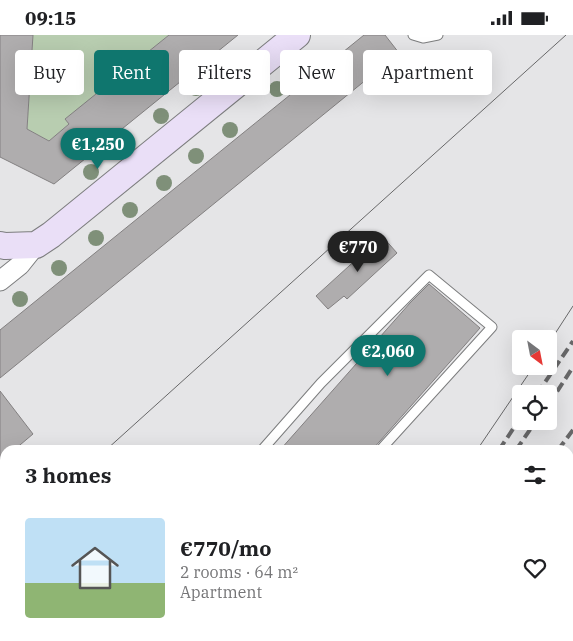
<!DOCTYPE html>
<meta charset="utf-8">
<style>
body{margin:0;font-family:"IBM Plex Serif",serif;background:#f2f2f2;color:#202124;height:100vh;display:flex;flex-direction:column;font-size:19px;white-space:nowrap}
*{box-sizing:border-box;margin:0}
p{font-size:16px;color:#757577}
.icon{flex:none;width:28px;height:28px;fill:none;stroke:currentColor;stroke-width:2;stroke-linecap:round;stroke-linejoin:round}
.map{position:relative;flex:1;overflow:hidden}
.side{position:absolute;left:0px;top:410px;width:574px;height:196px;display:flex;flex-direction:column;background:#fff;border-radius:15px 15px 0 0;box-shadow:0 5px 20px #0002}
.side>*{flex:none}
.hud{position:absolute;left:15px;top:15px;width:544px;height:45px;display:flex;gap:10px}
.needle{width:32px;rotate:148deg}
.fabs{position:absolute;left:512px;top:295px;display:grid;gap:10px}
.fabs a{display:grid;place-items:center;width:45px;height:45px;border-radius:5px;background:#fff;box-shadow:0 5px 20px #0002;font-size:25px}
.price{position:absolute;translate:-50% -42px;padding:0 11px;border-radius:18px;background:#0f766e;color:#fff;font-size:16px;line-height:32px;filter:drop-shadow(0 1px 2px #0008)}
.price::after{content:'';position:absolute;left:50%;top:30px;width:15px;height:11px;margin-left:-8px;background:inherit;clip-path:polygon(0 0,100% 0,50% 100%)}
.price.active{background:#222;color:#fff}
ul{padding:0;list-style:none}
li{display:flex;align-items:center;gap:15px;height:125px;padding:0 25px}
li span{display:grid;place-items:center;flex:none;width:140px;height:100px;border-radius:5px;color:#555}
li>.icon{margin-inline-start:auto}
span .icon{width:60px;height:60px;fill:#fffc;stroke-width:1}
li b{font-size:21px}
h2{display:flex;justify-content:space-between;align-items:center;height:60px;padding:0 25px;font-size:21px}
.chip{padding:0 18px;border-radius:5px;background:#fff;box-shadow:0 5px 20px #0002;font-size:18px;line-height:45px}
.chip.active{background:#0f766e;color:#fff}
.status{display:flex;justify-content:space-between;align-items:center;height:35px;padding:0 25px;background:#fff;direction:ltr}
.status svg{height:14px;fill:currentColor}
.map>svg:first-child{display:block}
.green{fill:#b8cdb0}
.building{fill:#afadae;stroke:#838081}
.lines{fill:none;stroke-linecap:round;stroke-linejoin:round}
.lane-casing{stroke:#7c7d7e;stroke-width:11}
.street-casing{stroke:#7c7d7e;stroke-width:21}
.secondary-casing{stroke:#7c7d7e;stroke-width:28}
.path{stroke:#8e8e8f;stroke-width:3;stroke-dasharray:2.5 4;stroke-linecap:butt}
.lane{stroke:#fff;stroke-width:9}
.street{stroke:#fff;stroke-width:19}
.secondary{stroke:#eadff7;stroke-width:26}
.tram{stroke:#686869;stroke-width:1}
.rail{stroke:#686869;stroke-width:4;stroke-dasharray:10 5;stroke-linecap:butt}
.tree{fill:#7f9079}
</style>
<div class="status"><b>09:15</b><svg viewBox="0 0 49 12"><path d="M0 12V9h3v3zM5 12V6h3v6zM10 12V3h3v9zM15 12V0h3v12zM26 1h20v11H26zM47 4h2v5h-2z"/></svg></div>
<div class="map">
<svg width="573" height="606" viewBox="0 0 573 606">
<rect width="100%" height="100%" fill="#e5e5e7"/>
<path class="green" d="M33 0H169L66 84 69 89 49 106 27 94Z"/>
<path class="building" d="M0 0H33L27 94 49 106 69 89 65 84 169 0H238L54 149 0 122Z
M364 0H385L399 18 0 343V295Z
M382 201 397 218 347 264 344 261 328 274 316 261Z
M429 249 480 293 372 415H280L410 268Z
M0 356 33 399 14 415H5V422L0 426Z"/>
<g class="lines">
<defs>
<path id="lane" d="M413 0 423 3 438 0
M262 415 321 348 429 240 492 292 383 412 386 415
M82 601 87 606
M289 606 293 601"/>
<path id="street" d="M0 246 20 230 36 210
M569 595 573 589"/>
<path id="secondary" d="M0 210 5 211 36 210 51 200 297 0"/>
</defs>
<use href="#lane" class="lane-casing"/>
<use href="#street" class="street-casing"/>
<use href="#secondary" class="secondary-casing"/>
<path class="path" d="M0 528 5 526"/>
<use href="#lane" class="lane"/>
<use href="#street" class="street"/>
<use href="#secondary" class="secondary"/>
<path class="tram" d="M549 308 573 271
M106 415 566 0
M477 415 534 331
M0 511 5 506
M330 606 334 601"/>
<path class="rail" d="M537 359 573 306
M549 369 573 332
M499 415 521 382
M516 415 536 386
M558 415 573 395
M569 430 573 424
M355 606 359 601
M372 606 376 601
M418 606 421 601
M439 606 442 601"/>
</g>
<g class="tree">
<circle cx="231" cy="24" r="8"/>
<circle cx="317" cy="24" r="8"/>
<circle cx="196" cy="53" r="8"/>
<circle cx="277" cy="54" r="8"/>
<circle cx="161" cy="81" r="8"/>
<circle cx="230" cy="95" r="8"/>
<circle cx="126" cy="111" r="8"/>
<circle cx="196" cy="121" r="8"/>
<circle cx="91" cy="137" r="8"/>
<circle cx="164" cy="148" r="8"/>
<circle cx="130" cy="175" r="8"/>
<circle cx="96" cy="203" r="8"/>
<circle cx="59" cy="233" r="8"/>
<circle cx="20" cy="264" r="8"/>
</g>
</svg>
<div class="fabs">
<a><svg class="needle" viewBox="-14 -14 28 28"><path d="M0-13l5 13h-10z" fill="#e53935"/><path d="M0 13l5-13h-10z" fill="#757577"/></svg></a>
<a><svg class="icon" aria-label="locate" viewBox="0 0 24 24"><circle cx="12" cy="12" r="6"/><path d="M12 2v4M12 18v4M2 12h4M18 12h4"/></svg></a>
</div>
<b class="price" style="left:98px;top:135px">€1,250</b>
<b class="price active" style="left:358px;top:238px">€770</b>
<b class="price" style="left:388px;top:342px">€2,060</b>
<div class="hud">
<a class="chip">Buy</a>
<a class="chip active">Rent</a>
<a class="chip">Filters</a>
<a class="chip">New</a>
<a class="chip">Apartment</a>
</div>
<section class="side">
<h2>3 homes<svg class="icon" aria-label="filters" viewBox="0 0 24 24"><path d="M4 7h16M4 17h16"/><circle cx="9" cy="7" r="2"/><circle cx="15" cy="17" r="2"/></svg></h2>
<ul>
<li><span style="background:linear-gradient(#bfe0f5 65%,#8fb573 0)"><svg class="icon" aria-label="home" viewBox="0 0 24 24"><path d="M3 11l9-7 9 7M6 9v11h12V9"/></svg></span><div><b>€770/mo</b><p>2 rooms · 64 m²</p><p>Apartment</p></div><svg class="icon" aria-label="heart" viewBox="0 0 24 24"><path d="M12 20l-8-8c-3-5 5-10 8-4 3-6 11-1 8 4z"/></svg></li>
</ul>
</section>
</div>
